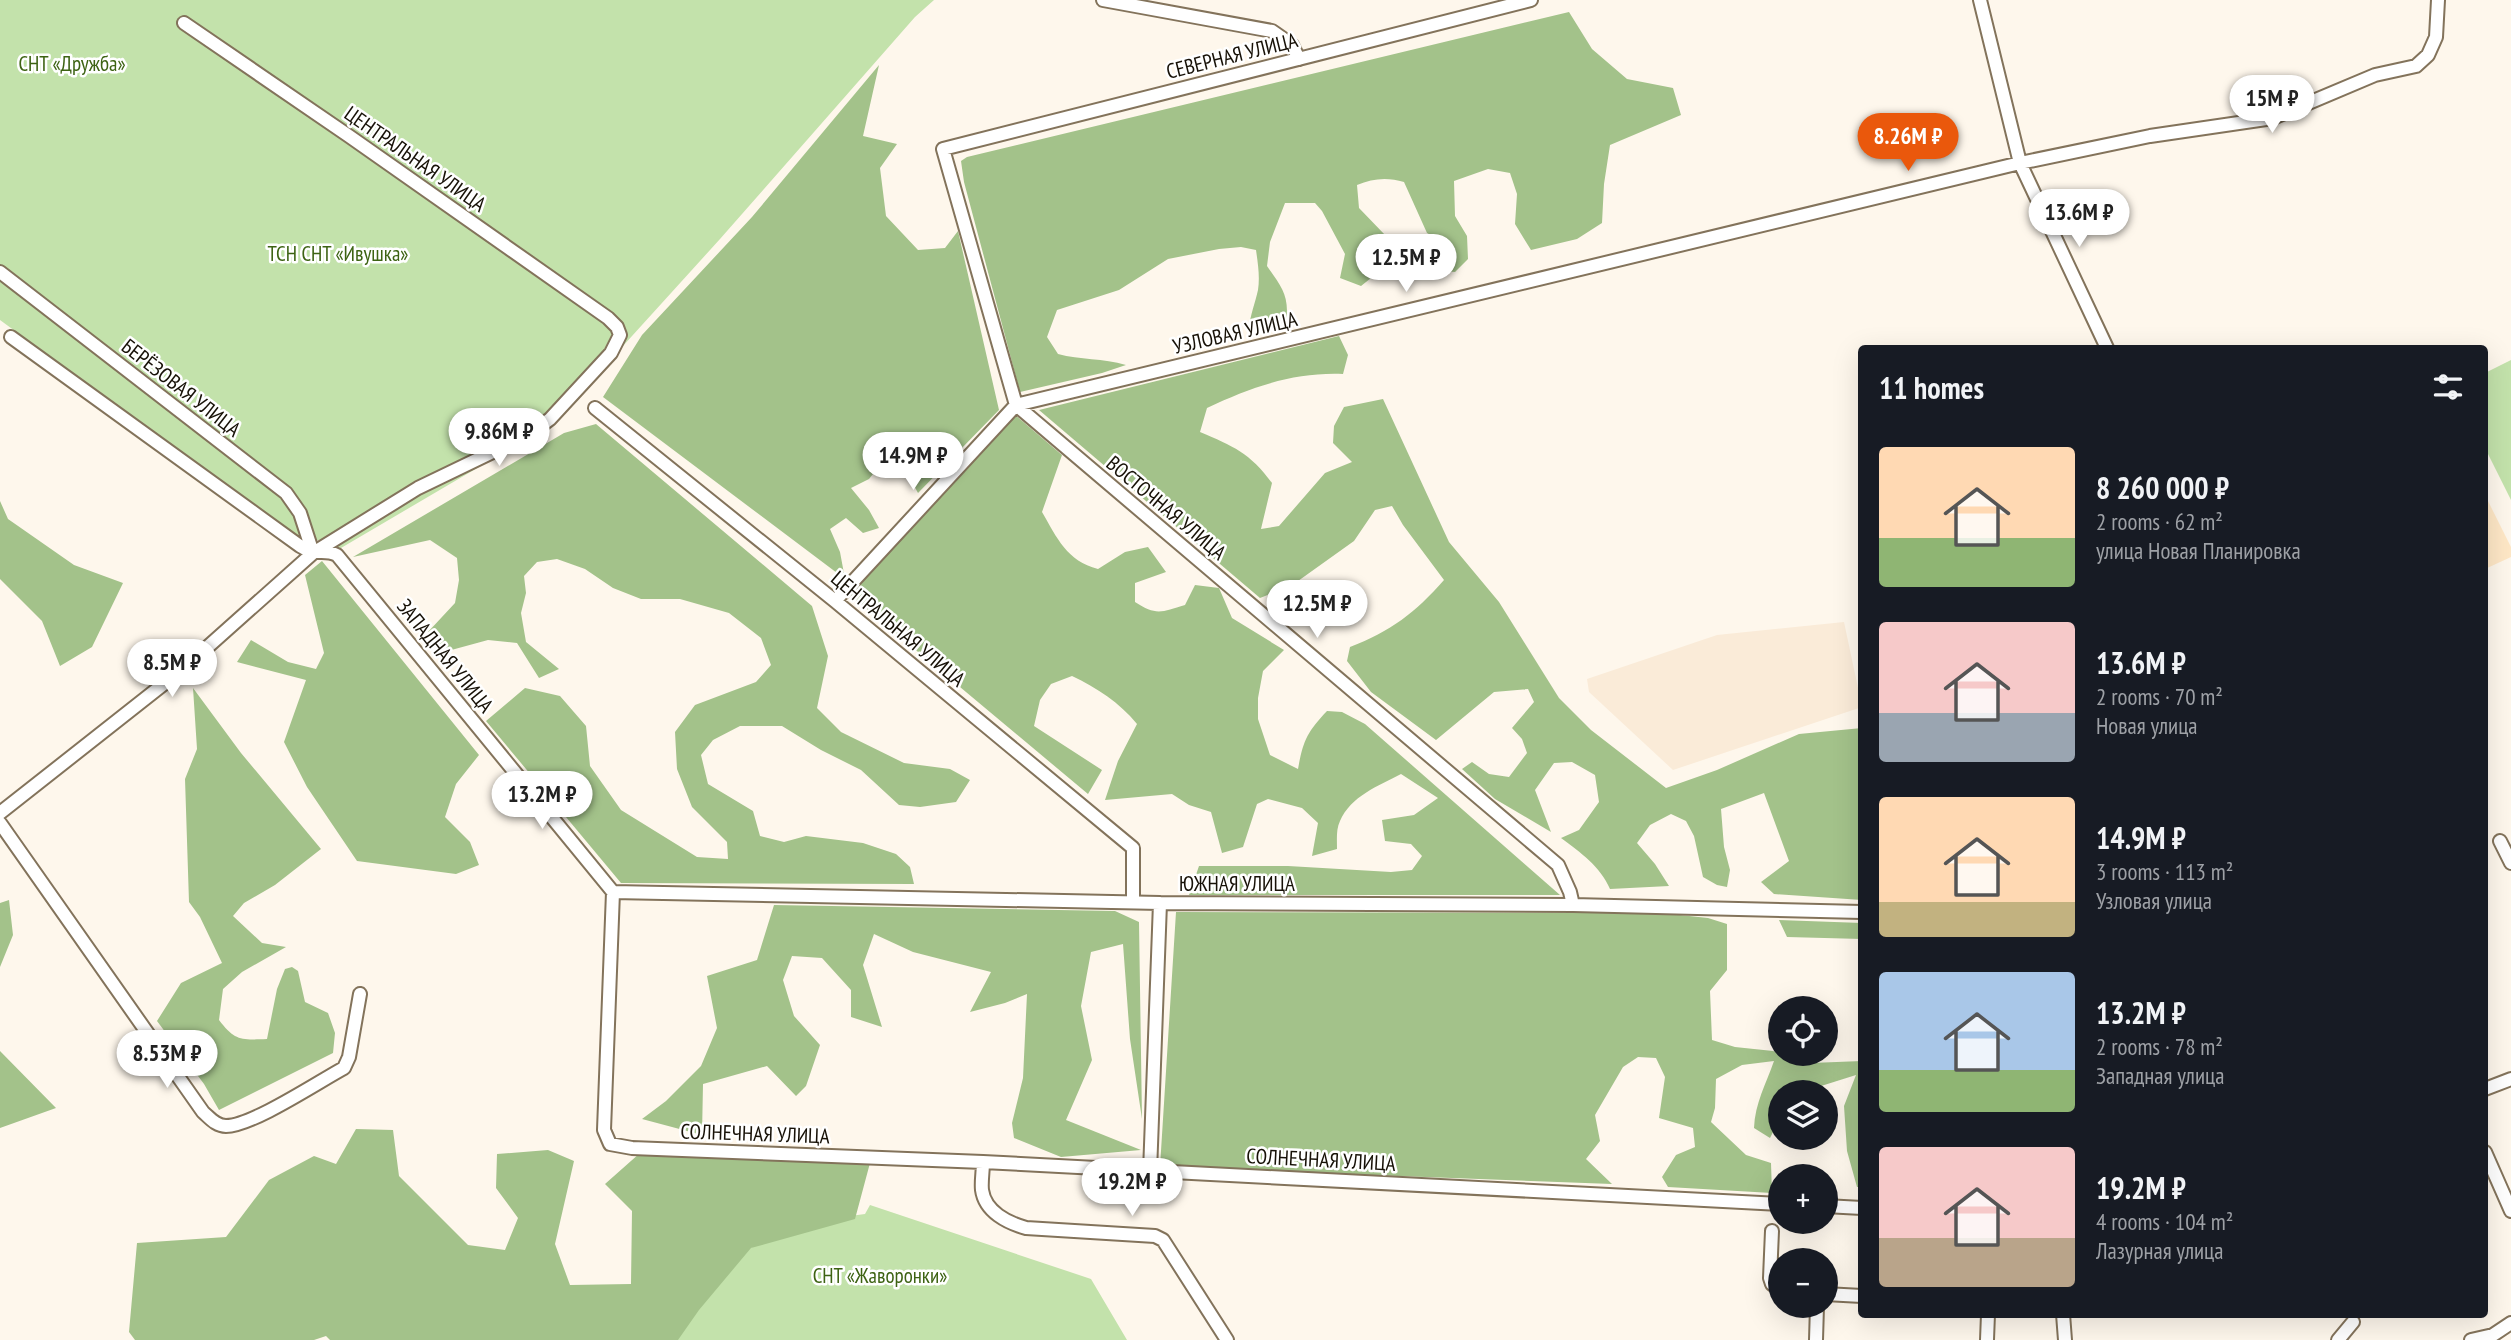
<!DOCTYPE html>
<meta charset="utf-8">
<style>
body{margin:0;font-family:"PT Sans Narrow",sans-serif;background:#242831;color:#f1f3f6;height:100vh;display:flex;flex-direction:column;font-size:26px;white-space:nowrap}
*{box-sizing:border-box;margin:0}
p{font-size:23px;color:#9ea1a6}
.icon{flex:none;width:38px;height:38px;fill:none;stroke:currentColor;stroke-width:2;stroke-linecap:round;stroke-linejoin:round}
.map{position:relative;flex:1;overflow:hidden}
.drawer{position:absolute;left:1858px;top:345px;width:630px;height:973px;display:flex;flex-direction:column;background:#171b24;border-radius:7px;box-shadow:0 7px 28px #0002}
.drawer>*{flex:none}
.controls{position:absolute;left:1768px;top:996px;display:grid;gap:14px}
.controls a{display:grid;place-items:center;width:70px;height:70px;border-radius:50%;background:#171b24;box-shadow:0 7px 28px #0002;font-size:35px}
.price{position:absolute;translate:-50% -60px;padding:0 16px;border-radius:24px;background:#fff;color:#222;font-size:23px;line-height:46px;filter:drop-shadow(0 2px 4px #0008)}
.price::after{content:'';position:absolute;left:50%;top:42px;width:21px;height:16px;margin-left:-10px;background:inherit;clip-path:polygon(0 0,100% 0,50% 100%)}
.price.current{background:#ea580c;color:#fff}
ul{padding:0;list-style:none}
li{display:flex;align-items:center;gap:21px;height:175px;padding:0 21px}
li span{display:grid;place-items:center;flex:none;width:196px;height:140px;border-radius:7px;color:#555}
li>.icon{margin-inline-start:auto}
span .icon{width:84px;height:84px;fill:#fffc;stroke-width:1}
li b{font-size:30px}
h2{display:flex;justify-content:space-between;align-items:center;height:84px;padding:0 21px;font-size:30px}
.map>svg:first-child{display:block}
.industrial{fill:#faebd8}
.built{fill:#fee7c6}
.green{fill:#c3e2ab}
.forest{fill:#a3c28a}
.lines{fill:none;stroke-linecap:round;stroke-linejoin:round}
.minor-casing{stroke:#83735b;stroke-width:16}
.minor{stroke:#fff;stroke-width:12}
.labels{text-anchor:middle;stroke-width:5;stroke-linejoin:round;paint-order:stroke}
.street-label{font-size:21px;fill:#171107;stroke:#fff}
.park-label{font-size:21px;fill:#3d6313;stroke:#fff}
</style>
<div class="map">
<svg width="2511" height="1340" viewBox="0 0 2511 1340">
<rect width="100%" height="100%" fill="#fef7ec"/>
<path class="industrial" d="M1844 622 1862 707 1673 770 1589 692 1587 679 1717 635Z"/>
<path class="built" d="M2485 495 2511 547V557L2485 569Z"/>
<path class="green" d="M0 0H934L915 17 720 239 564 411 535 434 341 548 319 540H299L0 320Z
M2511 360V500L2485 448V373Z
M870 1205 1091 1279 1127 1340H668L734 1255 812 1221 865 1214Z"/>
<path class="forest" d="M1569 12 1592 49 1627 79 1673 88 1681 115 1610 145 1604 184 1602 223 1577 239 1531 250 1515 224 1517 194 1510 173 1488 169 1454 181 1455 216 1467 236 1468 259 1455 272 1436 270 1438 239 1427 233 1404 182C1388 177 1373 178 1357 185L1359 208 1386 236 1376 274 1361 286 1340 278 1345 254 1322 211 1315 203H1285L1270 242 1267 266C1281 286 1290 296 1286 322L1268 329H1249C1250 315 1255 304 1258 290 1260 277 1258 264 1256 250L1241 247 1219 249 1168 259 1119 290 1057 310 1047 337 1058 354C1080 360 1103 358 1126 365L1102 373 1020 392 964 182 961 161 967 157Z
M879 65 863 136 897 144 880 168 886 216 918 250 945 248 958 231 999 410 918 493 907 473 881 464 869 479 851 488 869 510 879 528 863 533 846 518 830 529 840 552 845 579 603 397 642 335 752 217Z
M1339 336 1348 355 1343 374C1294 372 1251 387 1207 408L1200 432C1233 446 1250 453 1272 483L1261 529 1279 526 1325 473 1352 462 1333 443 1334 426 1344 407 1383 399 1449 542 1499 602 1559 698 1591 730 1666 788 1717 770 1799 734 1862 728V900L1774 894 1761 882 1789 861 1764 793 1721 809 1724 847 1730 870 1727 887 1717 885 1703 877 1694 836 1686 821 1671 814 1650 825 1637 843 1655 864 1669 886 1610 889C1600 866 1581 853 1561 838L1579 830 1599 802 1595 775 1572 762 1554 763 1535 790 1551 832 1495 799 1462 769 1472 762 1489 774 1509 777 1527 753 1522 739 1512 728 1534 702 1528 689 1494 692 1436 740 1371 692 1347 661 1350 647C1391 631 1415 613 1444 580L1403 525 1392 506 1375 510 1354 541 1291 586 1260 598 1039 410Z
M1015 415 1062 455 1042 512C1057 538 1067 561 1098 569L1125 552 1148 547 1166 572 1135 583V602C1156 616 1162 612 1185 605L1195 585 1219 588 1232 618 1284 650 1263 671 1258 698V719L1270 755 1298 769C1303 741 1307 732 1327 711L1342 712 1365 724 1560 895H1189L1199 866H1288L1391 872 1412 870 1422 856 1411 844 1385 841 1382 820 1414 815 1438 798 1401 774C1378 786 1351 796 1340 821 1336 829 1337 840 1337 849L1312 856 1318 823 1302 808 1268 799 1257 804 1243 847 1222 853 1211 812 1189 805 1172 794 1105 800 1118 761 1137 724C1119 702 1097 688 1072 676L1051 684 1040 700 1034 726 1102 770 1088 794 850 595Z
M596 424 812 606 828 656 817 708 841 732 904 763 950 769 970 780 956 802 920 807 899 805 861 770 821 750 782 726H740L713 740 701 755 708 784 753 811 760 836 784 842 806 836 863 843 896 854 910 867 914 884 621 883 486 721 525 688 560 696 586 726 590 766 621 810 697 857 728 859 727 842 692 807 677 769 675 732 695 705 756 682 771 665 761 638 729 613 680 599H641L613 588 585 569 557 559 537 562 524 576 526 593 521 613 526 642 559 669 539 678 517 643 488 640 444 652 428 632 455 603 459 580 457 558 430 540 353 557 564 433Z
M0 501 8 519 74 565 123 583 92 647 60 666 42 621 0 579Z
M322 561 479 755 456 784 445 817 470 842 479 865 456 874 357 861 307 787 284 742 306 680 237 662 251 640 288 662 316 669 324 653 305 575Z
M193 688 241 753 321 849 275 885 244 903 233 916 262 943 286 947 242 972 223 989 219 1020C235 1041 241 1040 267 1039L277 989 285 969 292 967 298 971 305 1002 328 1013 335 1033 333 1053 219 1110 204 1084 157 1021 181 983 222 963 200 917 189 902 185 779 197 749Z
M9 900 13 935 0 967V903Z
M774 905 1115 911 1139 922 1142 1119 1130 1039 1123 944 1091 952 1081 1006 1092 1060 1066 1120 1141 1150 1061 1157 1014 1138 1012 1123 1023 1078 1027 994 1005 1003 970 1012 991 972 913 952 874 934 863 965 882 1027 851 1017V990L822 958 792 956 783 980 794 1016 820 1045 806 1086 796 1096 767 1066 703 1084 702 1135 642 1119 666 1101 701 1066 717 1028 707 976 757 960Z
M1176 912 1661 913 1708 918 1727 924V970L1710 991 1712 1040 1735 1047 1773 1051 1811 1063 1862 1061V1187H1857L1847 1151 1844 1106 1856 1075 1802 1092H1780V1118L1770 1138 1754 1128C1755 1103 1766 1084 1774 1061L1742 1065 1716 1079 1715 1108 1711 1122 1746 1155 1771 1163 1772 1193 1668 1187 1662 1177 1676 1155 1695 1147 1693 1128 1659 1118 1665 1077 1656 1058 1638 1057 1623 1067 1595 1115 1600 1141 1586 1159 1612 1184 1160 1167Z
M1779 920 1862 923V939L1787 937Z
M0 1051 56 1108 0 1128Z
M356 1129 393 1130 399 1176 468 1245 505 1250 518 1218 496 1188 497 1154 548 1150 574 1161 555 1244 570 1285 631 1284 632 1211 605 1184 640 1153 870 1163 855 1219 751 1248 699 1310 678 1340H330L326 1336 314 1340H135L129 1332 137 1243 226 1237 269 1180 314 1156 336 1164Z"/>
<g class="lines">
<defs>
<path id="minor" d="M1103 0 1272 31 1292 45 1299 59
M1531 0 943 149 1016 405 1558 865 1570 892 1573 905
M1980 0 2020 163 2107 348
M0 272 286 493 300 513 313 553
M11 337 300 546C316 557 323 548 337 555L613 892 604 1130 610 1144 632 1148 983 1162 1780 1204
M595 408 835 601 1133 848V902
M835 601 1016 405 2020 163 2150 136 2273 118 2375 75 2416 66 2428 55 2436 37 2438 0
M0 813 184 668 313 553 418 488 530 434 550 419 611 353 620 335 617 327 608 318 349 136 184 23
M0 823 203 1112C210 1118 216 1126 226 1126 252 1126 318 1082 344 1068L349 1057 360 994
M2500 841 2511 863
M613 892 1160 903 1573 905 1862 912
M2485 1089 2511 1079
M2485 1152 2511 1211
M983 1162C983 1171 981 1182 982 1190 985 1212 1008 1223 1026 1228L1155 1236 1163 1240 1227 1340
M1150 1172 1160 903
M1825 1206 1862 1208
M1772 1231 1770 1278 1772 1284 1780 1290
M1825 1294 1862 1296
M2063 1314 2065 1340
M1816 1340 1817 1306
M1987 1340 1988 1314
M2338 1340 2353 1322
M2471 1340 2493 1335 2511 1323"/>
</defs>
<use href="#minor" class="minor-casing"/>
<use href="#minor" class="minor"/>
</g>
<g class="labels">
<g class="street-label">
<text transform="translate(1232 56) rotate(-14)" y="7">СЕВЕРНАЯ УЛИЦА</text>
<text transform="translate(415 159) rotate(35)" y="7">ЦЕНТРАЛЬНАЯ УЛИЦА</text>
<text transform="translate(1235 333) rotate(-13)" y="7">УЗЛОВАЯ УЛИЦА</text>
<text transform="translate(181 388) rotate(38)" y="7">БЕРЁЗОВАЯ УЛИЦА</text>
<text transform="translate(1166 508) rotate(40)" y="7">ВОСТОЧНАЯ УЛИЦА</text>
<text transform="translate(898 629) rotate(40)" y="7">ЦЕНТРАЛЬНАЯ УЛИЦА</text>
<text transform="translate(445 656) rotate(51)" y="7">ЗАПАДНАЯ УЛИЦА</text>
<text x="1237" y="891">ЮЖНАЯ УЛИЦА</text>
<text transform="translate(755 1134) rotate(2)" y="7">СОЛНЕЧНАЯ УЛИЦА</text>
<text transform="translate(1321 1160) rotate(3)" y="7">СОЛНЕЧНАЯ УЛИЦА</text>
</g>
<g class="park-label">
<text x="72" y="71">СНТ «Дружба»</text>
<text x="338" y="261">ТСН СНТ «Ивушка»</text>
<text x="880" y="1283">СНТ «Жаворонки»</text>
</g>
</g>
</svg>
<div class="controls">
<a><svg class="icon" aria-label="locate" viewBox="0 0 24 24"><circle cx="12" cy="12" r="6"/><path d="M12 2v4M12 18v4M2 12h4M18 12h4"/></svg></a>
<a><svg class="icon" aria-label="layers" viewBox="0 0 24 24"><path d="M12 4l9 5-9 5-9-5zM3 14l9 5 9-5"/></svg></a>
<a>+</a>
<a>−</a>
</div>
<b class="price" style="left:2272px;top:135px">15M ₽</b>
<b class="price current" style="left:1908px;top:173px">8.26M ₽</b>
<b class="price" style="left:2079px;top:249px">13.6M ₽</b>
<b class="price" style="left:1406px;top:294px">12.5M ₽</b>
<b class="price" style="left:499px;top:468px">9.86M ₽</b>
<b class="price" style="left:913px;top:492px">14.9M ₽</b>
<b class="price" style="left:1317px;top:640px">12.5M ₽</b>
<b class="price" style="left:172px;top:699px">8.5M ₽</b>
<b class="price" style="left:542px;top:831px">13.2M ₽</b>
<b class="price" style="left:167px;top:1090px">8.53M ₽</b>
<b class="price" style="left:1132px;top:1218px">19.2M ₽</b>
<section class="drawer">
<h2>11 homes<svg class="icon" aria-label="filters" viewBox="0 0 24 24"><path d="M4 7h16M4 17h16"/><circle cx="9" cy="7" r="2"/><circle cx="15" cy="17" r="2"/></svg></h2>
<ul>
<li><span style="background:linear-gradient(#ffd9b3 65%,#8fb573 0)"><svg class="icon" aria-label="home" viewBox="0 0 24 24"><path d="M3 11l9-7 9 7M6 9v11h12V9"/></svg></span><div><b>8 260 000 ₽</b><p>2 rooms · 62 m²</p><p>улица Новая Планировка</p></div></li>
<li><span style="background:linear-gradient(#f6c9c9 65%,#9aa5b1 0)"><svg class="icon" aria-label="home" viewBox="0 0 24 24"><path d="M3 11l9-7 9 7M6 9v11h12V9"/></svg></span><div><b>13.6M ₽</b><p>2 rooms · 70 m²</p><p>Новая улица</p></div></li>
<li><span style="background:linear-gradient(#ffd9b3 75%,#c2b280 0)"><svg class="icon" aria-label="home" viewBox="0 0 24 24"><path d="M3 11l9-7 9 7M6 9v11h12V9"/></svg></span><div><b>14.9M ₽</b><p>3 rooms · 113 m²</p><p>Узловая улица</p></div></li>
<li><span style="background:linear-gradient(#a9c7e8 70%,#8fb573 0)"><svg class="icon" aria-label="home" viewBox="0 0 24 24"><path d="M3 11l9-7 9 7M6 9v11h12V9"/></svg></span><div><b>13.2M ₽</b><p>2 rooms · 78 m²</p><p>Западная улица</p></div></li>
<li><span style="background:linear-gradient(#f6c9c9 65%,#b9a48a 0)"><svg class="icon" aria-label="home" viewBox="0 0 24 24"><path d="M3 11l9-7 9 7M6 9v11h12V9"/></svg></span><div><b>19.2M ₽</b><p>4 rooms · 104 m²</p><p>Лазурная улица</p></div></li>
</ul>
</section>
</div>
